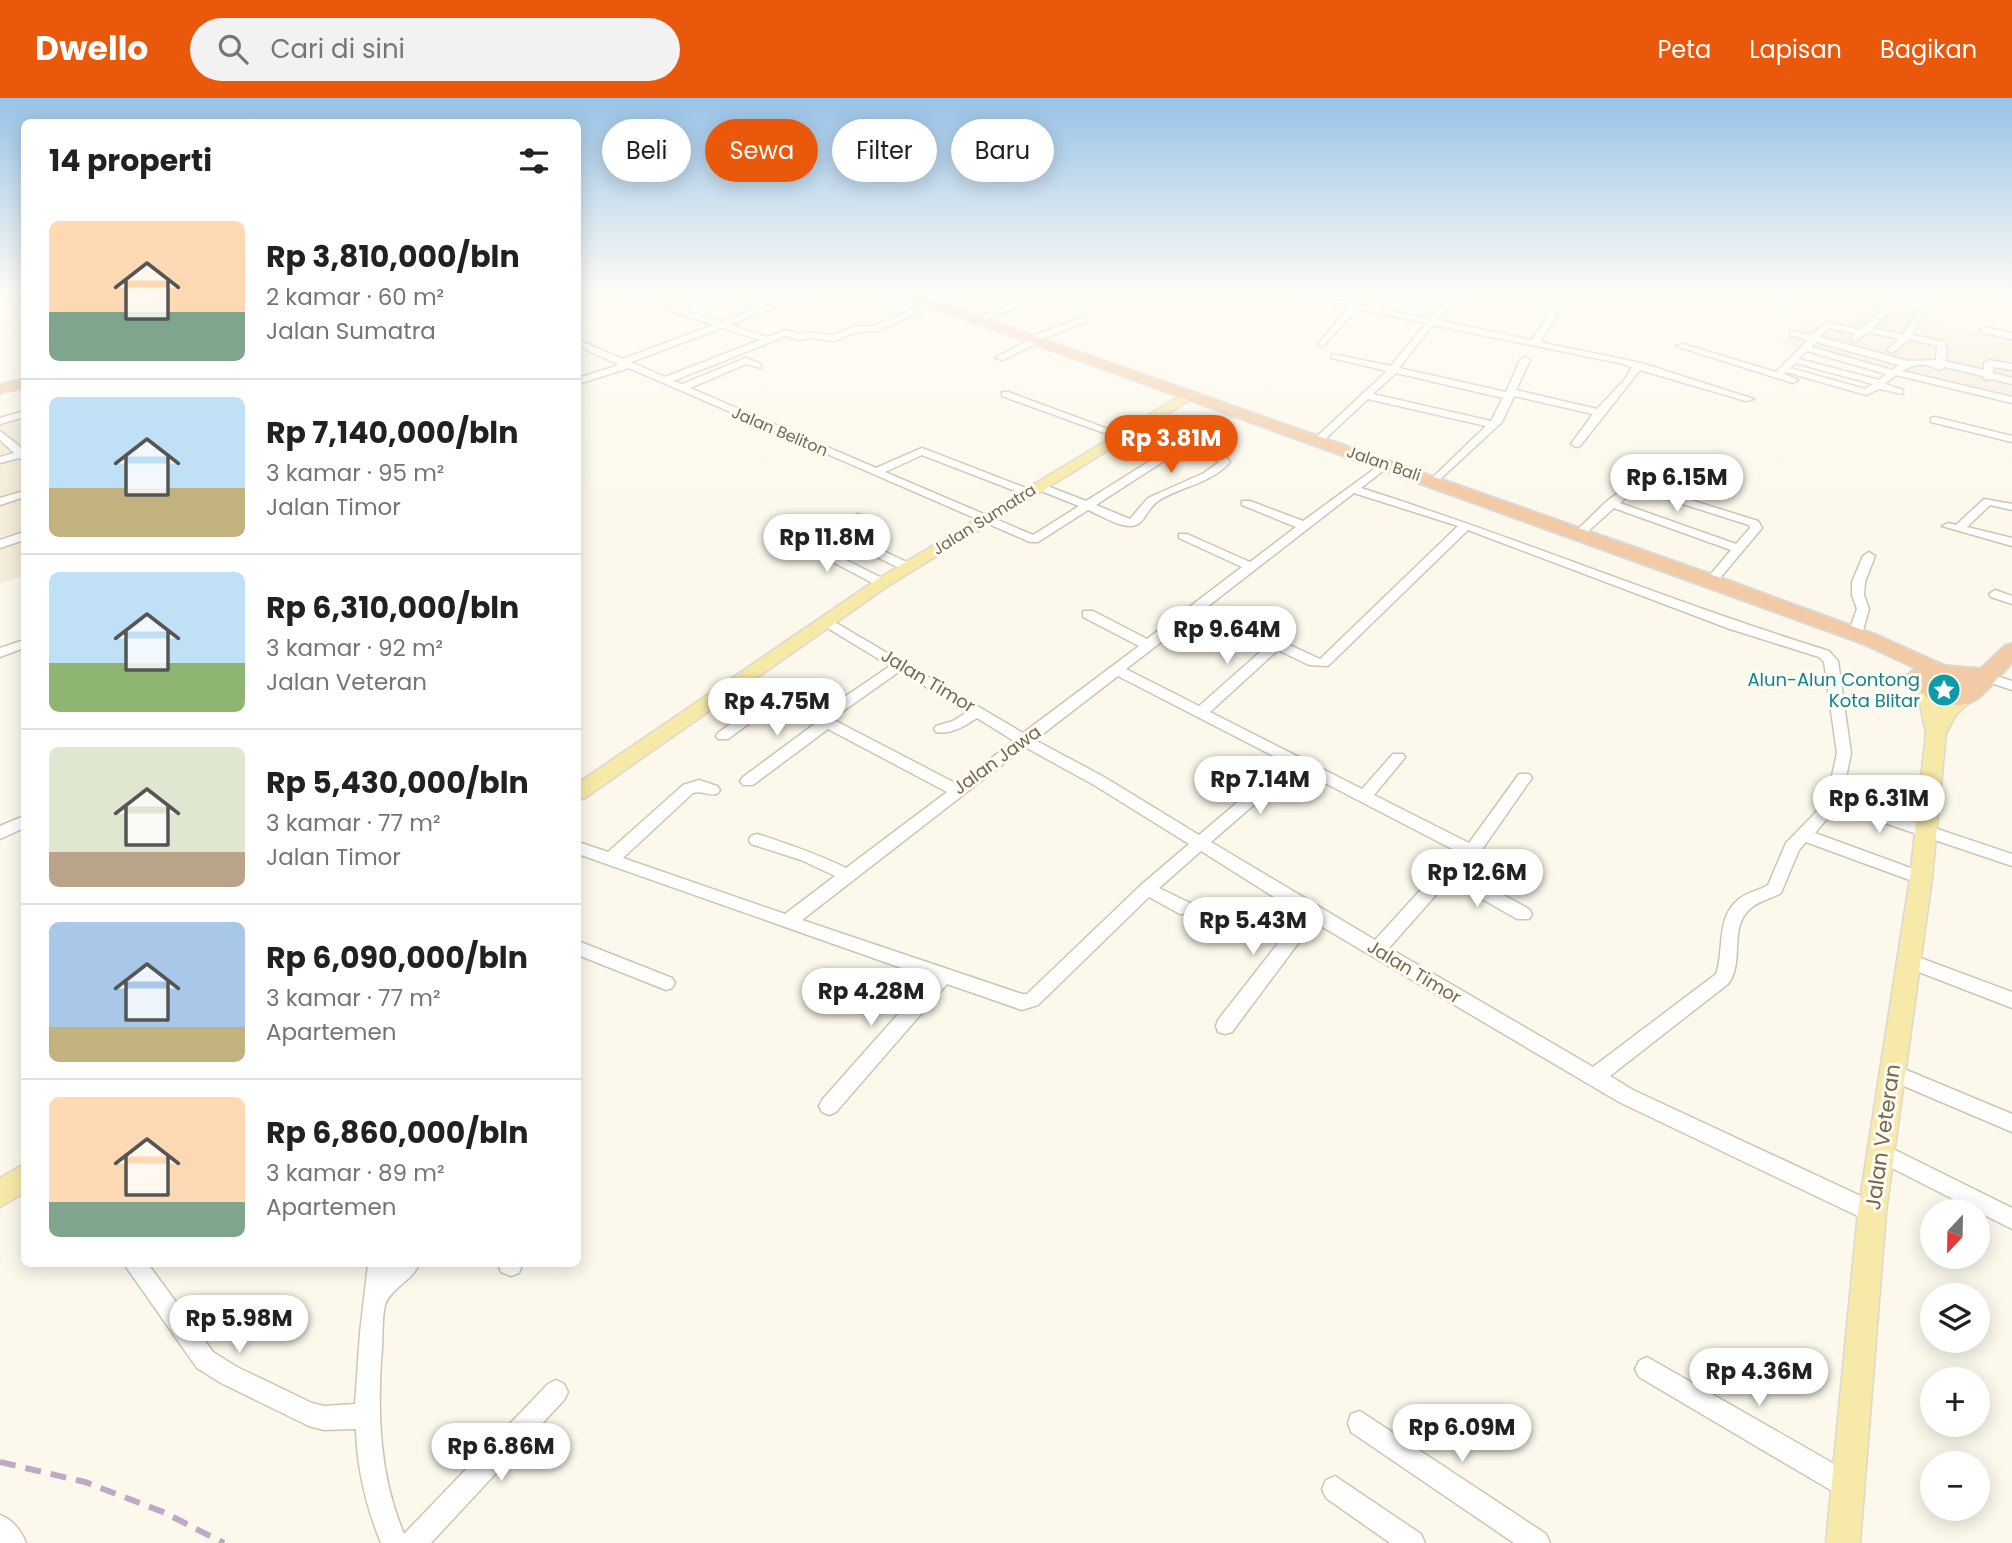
<!DOCTYPE html>
<html lang="id">
<meta charset="utf-8">
<style>
body{margin:0;font-family:Poppins,sans-serif;background:#f2f2f2;color:#202124;height:100vh;display:flex;flex-direction:column;font-size:26px;white-space:nowrap}
*{box-sizing:border-box;margin:0}
p{font-size:23px;color:#757577}
.icon{flex:none;width:38px;height:38px;fill:none;stroke:currentColor;stroke-width:2;stroke-linecap:round;stroke-linejoin:round}
.map{position:relative;flex:1;overflow:hidden}
.panel{position:absolute;left:21px;top:21px;width:560px;height:1148px;display:flex;flex-direction:column;background:#fff;border-radius:10px;box-shadow:0 4px 18px #0003}
.panel>*{flex:none}
.hud{position:absolute;left:602px;top:21px;width:665px;height:63px;display:flex;gap:14px}
.needle{width:46px;rotate:202deg}
.buttons{position:absolute;left:1920px;top:1101px;display:grid;gap:14px}
.buttons a{display:grid;place-items:center;width:70px;height:70px;border-radius:50%;background:#fff;box-shadow:0 4px 18px #0003;font-size:35px}
.price{position:absolute;translate:-50% -60px;padding:0 16px;border-radius:24px;background:#fff;color:#222;font-size:23px;line-height:46px;filter:drop-shadow(0 2px 4px #0008)}
.price::after{content:'';position:absolute;left:50%;top:42px;width:21px;height:16px;margin-left:-10px;background:inherit;clip-path:polygon(0 0,100% 0,50% 100%)}
.price.on{background:#ea580c;color:#fff}
ul{padding:0;list-style:none}
li{display:flex;align-items:center;gap:21px;height:175px;padding:0 28px}
li+li{border-top:2px solid #e0e0e0}
li span{display:grid;place-items:center;flex:none;width:196px;height:140px;border-radius:10px;color:#555}
li>.icon{margin-inline-start:auto}
span .icon{width:84px;height:84px;fill:#fffc;stroke-width:1}
li b{font-size:30px}
h2{display:flex;justify-content:space-between;align-items:center;height:84px;padding:0 28px;font-size:30px}
.chip{padding:0 24px;border-radius:32px;background:#fff;box-shadow:0 4px 18px #0003;font-size:24px;line-height:63px}
.chip.on{background:#ea580c;color:#fff}
header{display:flex;align-items:center;gap:42px;box-sizing:border-box;height:98px;padding:0 35px;background:#ea580c;color:#fff}
header strong{font-size:33px}
nav{display:flex;gap:38px;margin-inline-start:auto;font-size:24px}
.search{width:490px;height:63px;background:#f2f2f2;display:flex;align-items:center;gap:18px;box-sizing:border-box;padding:0 24px;border-radius:38px;color:#757577;font-size:26px}
.map>svg:first-child{display:block}
.residential{fill:#f4edda}
.lines{fill:none;stroke-linecap:round;stroke-linejoin:round}
.minor-casing{stroke:#cec5b1;stroke-width:3}
.major-casing{stroke:#dcd7d1;stroke-width:3}
.highway-casing{stroke:#dcd7d1;stroke-width:4}
.minor{fill:#fff;fill-rule:evenodd}
.major{fill:#f7eaa8;fill-rule:evenodd}
.highway{fill:#f3caa6;fill-rule:evenodd}
.rail{stroke:#bfa9c7;stroke-width:6;stroke-dasharray:16 10;stroke-linecap:butt}
.labels{text-anchor:middle;stroke-width:6;stroke-linejoin:round;paint-order:stroke}
.far-street-label{font-size:16px;fill:#77664f;stroke:#fefcf3}
.culture-label{font-size:18px;fill:#0d838f;stroke:#fefcf3;text-anchor:end}
.street-label{font-size:18px;fill:#77664f;stroke:#fefcf3}
.near-street-label{font-size:21px;fill:#77664f;stroke:#fefcf3}
</style>
<header>
<strong>Dwello</strong>
<div class="search"><svg class="icon" aria-label="search" viewBox="0 0 24 24"><circle cx="10" cy="10" r="6"/><path d="M15 15l6 6"/></svg>Cari di sini</div>
<nav><a>Peta</a><a>Lapisan</a><a>Bagikan</a></nav>
</header>
<div class="map">
<svg width="2012" height="1445" viewBox="0 0 2012 1445">
<rect width="100%" height="100%" fill="#fcf9ec"/>
<path class="residential" d="M1867 208 2012 242V302L1781 246 1806 222 1843 230Z
M24 315V477L0 486V323Z"/>
<g class="lines">
<defs>
<path id="minor" d="M612 194H623L721 224 751 213 694 194C715 194 744 211 759 210 778 208 793 194 813 194L730 227 768 239 786 232 799 236 808 234 833 237 856 228H873L924 206 922 202 943 194H953L933 204 935 208 877 233 857 234 834 243 808 240 799 242 786 238 673 283 682 286 746 260 761 266V270L746 266 690 290 876 370 922 350 1031 392V396H1023L922 357 885 374 1033 437 1079 408 1034 390V386H1042L1086 403 1153 361 1110 345V341H1118L1160 356 1179 344 1139 327V323H1147C1167 332 1219 348 1230 364 1211 386 1181 388 1158 403 1147 410 1144 429 1130 428 1117 428 1100 417 1088 412L1038 444H1030L629 270 578 286V280L619 267 578 248V242L623 261 713 227ZM722 230 760 242 665 279 631 264ZM1187 348 1219 364 1204 375 1148 400 1130 421 1096 407Z
M1284 194H1298L1429 221 1446 204 1393 197 1385 206 1378 204 1387 194 1450 200 1456 194H1464L1437 222 1532 242 1553 210 1556 209 1560 212 1540 244 1641 265 1754 301 1746 303 1640 272 1580 348 1576 349 1571 346 1593 316 1514 298 1502 324 1435 386 1430 383 1431 381 1486 328 1368 301 1321 345 1312 343 1387 273 1332 260V256L1391 268 1426 225 1357 211 1322 249 1318 246 1349 209ZM1433 227 1619 265 1632 269 1626 280 1597 311 1516 292 1530 262 1525 259 1520 262 1506 294 1399 270ZM1396 275 1503 300 1491 323 1373 296Z
M1903 194H1911L1873 230 1903 237 1928 196H1934L1912 237 1944 244 1947 251 1945 263 1984 272V265L1989 262 2012 266V272L1993 269V275L2012 280V286L1992 281 1985 282 1983 278 1945 269 1939 272C1928 265 1915 265 1902 273L2012 299V305L1896 277 1885 286 1903 292V296L1879 291 1866 297 1786 274 1784 276 1798 282 1793 285 1676 248 1683 246 1776 274 1808 242 1790 237V233L1812 237 1827 224 1860 232ZM1829 230 1855 236 1851 241 1855 244 1868 234 1899 241 1887 252 1892 255 1910 241 1937 248 1936 262 1908 263 1820 239ZM1816 244 1899 267 1892 272 1811 249ZM1807 253 1886 276 1879 282 1799 261ZM1795 265 1873 286 1865 291 1790 270Z
M1014 204 1018 207 1017 209 980 224 973 222Z
M1083 219 1086 220V224L1041 241 1040 244 1003 262 995 260 1029 242 1030 239Z
M1984 229 2012 235V241L1981 234 1980 232Z
M1002 294H1008L1127 338 1118 340 1002 298Z
M24 313V319L0 326V320Z
M1935 319 2012 338V344L1931 324V320Z
M0 333 24 352V362L19 360 0 365V359L14 355 0 342Z
M1384 364 1389 367 1388 369 1361 390C1519 440 1671 504 1829 553L1838 563 1851 655 1842 699 2012 756V768L1837 709 1815 735 1927 776 1929 780 1927 784H1915L1806 744 1799 752 1781 795C1771 801 1758 803 1750 811 1728 830 1745 865 1728 886L1610 978 1633 992 1880 1107 1883 1114 1880 1121 1872 1124 1864 1121 1619 1004 1314 824 1232 934 1225 936 1218 934 1216 928 1218 922 1301 816 1201 753 1159 790 1192 806 1195 811 1192 816H1180L1149 799 1038 907 1022 912 947 886 836 1014 829 1017 822 1014 819 1008 822 1002 930 880 578 756V744L608 754 683 687 699 682 717 688 720 692 717 696C708 698 702 692 693 695L623 760 785 816 835 778 801 762 751 746 749 742 751 738 757 736C788 746 817 756 846 770L947 694 828 631 753 687H743L740 683 743 679 816 625 778 604 728 641H718L716 638 718 635 767 599 737 583 735 580 737 577H747L821 615 890 568 821 526 820 523 826 519 1023 635 1139 548 1083 519V513H1093L1147 541 1242 469 1179 440V436H1187L1250 464 1296 429 1242 407V403H1250L1303 423ZM1354 395 1458 428 1320 561 1207 509ZM1468 432 1730 531 1819 559 1824 564 1837 655 1828 696 1822 708 1786 745 1768 787C1759 793 1746 794 1738 802 1715 821 1725 852 1716 876L1593 969 1389 850 1449 782 1517 821H1529L1532 816 1529 811 1458 772 1472 755 1481 753 1529 684 1532 680 1529 676H1519L1469 745 1374 697 1403 662 1405 659 1403 656H1393L1362 691 1210 614 1278 552 1309 567 1328 568ZM1199 515 1268 547 1199 608 1126 571ZM900 573 967 614 953 623 936 628 934 631 936 634C950 637 965 628 977 620L1014 643 957 686 832 621ZM1118 578 1285 664 1199 737 1104 679 1035 642ZM1025 649 1094 687 1189 746 1141 787 1027 896H1022L802 822ZM1296 670 1456 753 1375 842 1211 744Z
M1633 384 1758 423 1762 430 1715 486 1711 487 1705 483 1731 452 1614 410 1583 438H1575V434L1607 403ZM1635 391 1749 427 1750 430 1736 446 1620 405Z
M24 393V399L0 407V400Z
M1984 401 2012 406V412L1990 407 1967 429 2012 440V448L1942 428 1948 425 1956 427Z
M858 416 864 419 862 421 839 432 911 466V472H903L830 436 812 445 886 482V488H878L780 436 786 433 803 440Z
M24 434V442L0 450V442Z
M1869 454 1875 458 1865 484 1864 497 1869 511 1862 536 1855 540 1848 536 1857 511 1852 497V484L1863 458Z
M1995 492 2012 498V506L1991 499 1989 496Z
M24 542V550L0 559V550Z
M1984 574 2012 583V592L1979 581 1977 578 1979 575Z
M24 718V730L0 741V728Z
M578 843 672 880 675 885 672 890 666 892 578 857Z
M1907 855 2012 894V910L1901 867 1898 862 1901 857Z
M1892 966 2012 1016V1034L1885 980 1882 974 1885 968Z
M1881 1045 2012 1110V1131L1874 1061 1871 1054 1874 1047Z
M124 1166H148L213 1254 237 1269 312 1305 324 1308 355 1306 360 1235 368 1166H390V1169L393 1166H419C413 1182 390 1191 385 1207 382 1220 383 1236 382 1250 377 1314 379 1377 404 1436L548 1286 556 1282 564 1286 568 1294 564 1302 431 1445H381C366 1408 357 1371 356 1331L324 1332 309 1328 221 1285 197 1270Z
M498 1166H521L522 1167 519 1175 511 1178 501 1174Z
M1647 1259 1857 1379 1861 1388 1857 1397 1848 1401 1839 1397 1639 1279 1635 1271 1639 1263Z
M1360 1313 1546 1436 1550 1445H1514L1351 1334 1348 1325 1351 1316Z
M1335 1378 1421 1436 1425 1445H1390L1326 1400 1322 1391 1326 1382Z
M0 1417C13 1422 21 1432 26 1445H0Z"/>
<path id="major" d="M1188 293 1194 297 1193 300 888 488 585 700 578 702V685L876 482Z
M1918 575 1927 581 1940 611 1961 593H1975L1977 597 1956 617 1946 635 1932 780 1886 1114 1860 1445H1826L1858 1114 1910 780 1926 635 1919 602 1909 581Z
M24 1066V1095L0 1109V1080Z"/>
<path id="highway" d="M891 194H908L1718 479 1876 537 1945 568 1981 571 2005 548 2012 546V564C2001 576 1990 590 1978 600 1956 617 1917 601 1908 577L1916 570 1862 545ZM1931 579 1948 584 1956 592 1939 588Z
M24 281V289L0 295V287Z"/>
</defs>
<use href="#minor" class="minor-casing"/>
<use href="#major" class="major-casing"/>
<use href="#highway" class="highway-casing"/>
<use href="#minor" class="minor"/>
<use href="#major" class="major"/>
<use href="#highway" class="highway"/>
<path class="rail" d="M0 1364 85 1384 163 1414 224 1445"/>
</g>
<linearGradient id="sky" x2="0" y2="1"><stop stop-color="#98c2e7"/><stop offset="0.49" stop-color="#fefcf6"/><stop offset="1" stop-color="#fefcf6" stop-opacity="0"/></linearGradient>
<rect width="2012" height="396" fill="url(#sky)"/>
<defs>
<symbol id="sight-disc" viewBox="-11 -11 22 22"><circle r="9.5" fill="#0f9aa8" stroke="#fefcf3"/><path d="M0-6L1.8-2.2L6-1.7L2.9 1.2L3.7 5.4L0 3.3L-3.7 5.4L-2.9 1.2L-6-1.7L-1.8-2.2Z" fill="#fff"/></symbol>
</defs>
<g fill-rule="evenodd">
<use href="#sight-disc" x="1925" y="573" width="38" height="38"/>
</g>
<g class="labels">
<g class="far-street-label">
<text transform="translate(780 333) rotate(23)" y="6">Jalan Beliton</text>
<text transform="translate(1384 365) rotate(19)" y="6">Jalan Bali</text>
<text transform="translate(984 421) rotate(-32)" y="6">Jalan Sumatra</text>
</g>
<g class="culture-label">
<text x="1920" y="588">Alun-Alun Contong<tspan x="1920" dy="21">Kota Blitar</tspan></text>
</g>
<g class="street-label">
<text transform="translate(928 583) rotate(31)" y="6">Jalan Timor</text>
<text transform="translate(997 662) rotate(-36)" y="6">Jalan Jawa</text>
<text transform="translate(1414 874) rotate(31)" y="6">Jalan Timor</text>
</g>
<g class="near-street-label">
<text transform="translate(1883 1039) rotate(-82)" y="7">Jalan Veteran</text>
</g>
</g>
</svg>
<div class="buttons">
<a><svg class="needle" viewBox="-14 -14 28 28"><path d="M0-13l5 13h-10z" fill="#e53935"/><path d="M0 13l5-13h-10z" fill="#757577"/></svg></a>
<a><svg class="icon" aria-label="layers" viewBox="0 0 24 24"><path d="M12 4l9 5-9 5-9-5zM3 14l9 5 9-5"/></svg></a>
<a>+</a>
<a>−</a>
</div>
<b class="price on" style="left:1171px;top:377px">Rp 3.81M</b>
<b class="price" style="left:1677px;top:416px">Rp 6.15M</b>
<b class="price" style="left:827px;top:476px">Rp 11.8M</b>
<b class="price" style="left:1227px;top:568px">Rp 9.64M</b>
<b class="price" style="left:777px;top:640px">Rp 4.75M</b>
<b class="price" style="left:1260px;top:718px">Rp 7.14M</b>
<b class="price" style="left:1879px;top:737px">Rp 6.31M</b>
<b class="price" style="left:1477px;top:811px">Rp 12.6M</b>
<b class="price" style="left:1253px;top:859px">Rp 5.43M</b>
<b class="price" style="left:871px;top:930px">Rp 4.28M</b>
<b class="price" style="left:239px;top:1257px">Rp 5.98M</b>
<b class="price" style="left:1759px;top:1310px">Rp 4.36M</b>
<b class="price" style="left:1462px;top:1366px">Rp 6.09M</b>
<b class="price" style="left:501px;top:1385px">Rp 6.86M</b>
<div class="hud">
<a class="chip">Beli</a>
<a class="chip on">Sewa</a>
<a class="chip">Filter</a>
<a class="chip">Baru</a>
</div>
<section class="panel">
<h2>14 properti<svg class="icon" aria-label="filters" viewBox="0 0 24 24"><path d="M4 7h16M4 17h16"/><circle cx="9" cy="7" r="2"/><circle cx="15" cy="17" r="2"/></svg></h2>
<ul>
<li><span style="background:linear-gradient(#ffd9b3 65%,#7fa58c 0)"><svg class="icon" aria-label="home" viewBox="0 0 24 24"><path d="M3 11l9-7 9 7M6 9v11h12V9"/></svg></span><div><b>Rp 3,810,000/bln</b><p>2 kamar · 60 m²</p><p>Jalan Sumatra</p></div></li>
<li><span style="background:linear-gradient(#bfe0f5 65%,#c2b280 0)"><svg class="icon" aria-label="home" viewBox="0 0 24 24"><path d="M3 11l9-7 9 7M6 9v11h12V9"/></svg></span><div><b>Rp 7,140,000/bln</b><p>3 kamar · 95 m²</p><p>Jalan Timor</p></div></li>
<li><span style="background:linear-gradient(#bfe0f5 65%,#8fb573 0)"><svg class="icon" aria-label="home" viewBox="0 0 24 24"><path d="M3 11l9-7 9 7M6 9v11h12V9"/></svg></span><div><b>Rp 6,310,000/bln</b><p>3 kamar · 92 m²</p><p>Jalan Veteran</p></div></li>
<li><span style="background:linear-gradient(#dfe7d0 75%,#b9a48a 0)"><svg class="icon" aria-label="home" viewBox="0 0 24 24"><path d="M3 11l9-7 9 7M6 9v11h12V9"/></svg></span><div><b>Rp 5,430,000/bln</b><p>3 kamar · 77 m²</p><p>Jalan Timor</p></div></li>
<li><span style="background:linear-gradient(#a9c7e8 75%,#c2b280 0)"><svg class="icon" aria-label="home" viewBox="0 0 24 24"><path d="M3 11l9-7 9 7M6 9v11h12V9"/></svg></span><div><b>Rp 6,090,000/bln</b><p>3 kamar · 77 m²</p><p>Apartemen</p></div></li>
<li><span style="background:linear-gradient(#ffd9b3 75%,#7fa58c 0)"><svg class="icon" aria-label="home" viewBox="0 0 24 24"><path d="M3 11l9-7 9 7M6 9v11h12V9"/></svg></span><div><b>Rp 6,860,000/bln</b><p>3 kamar · 89 m²</p><p>Apartemen</p></div></li>
</ul>
</section>
</div>
